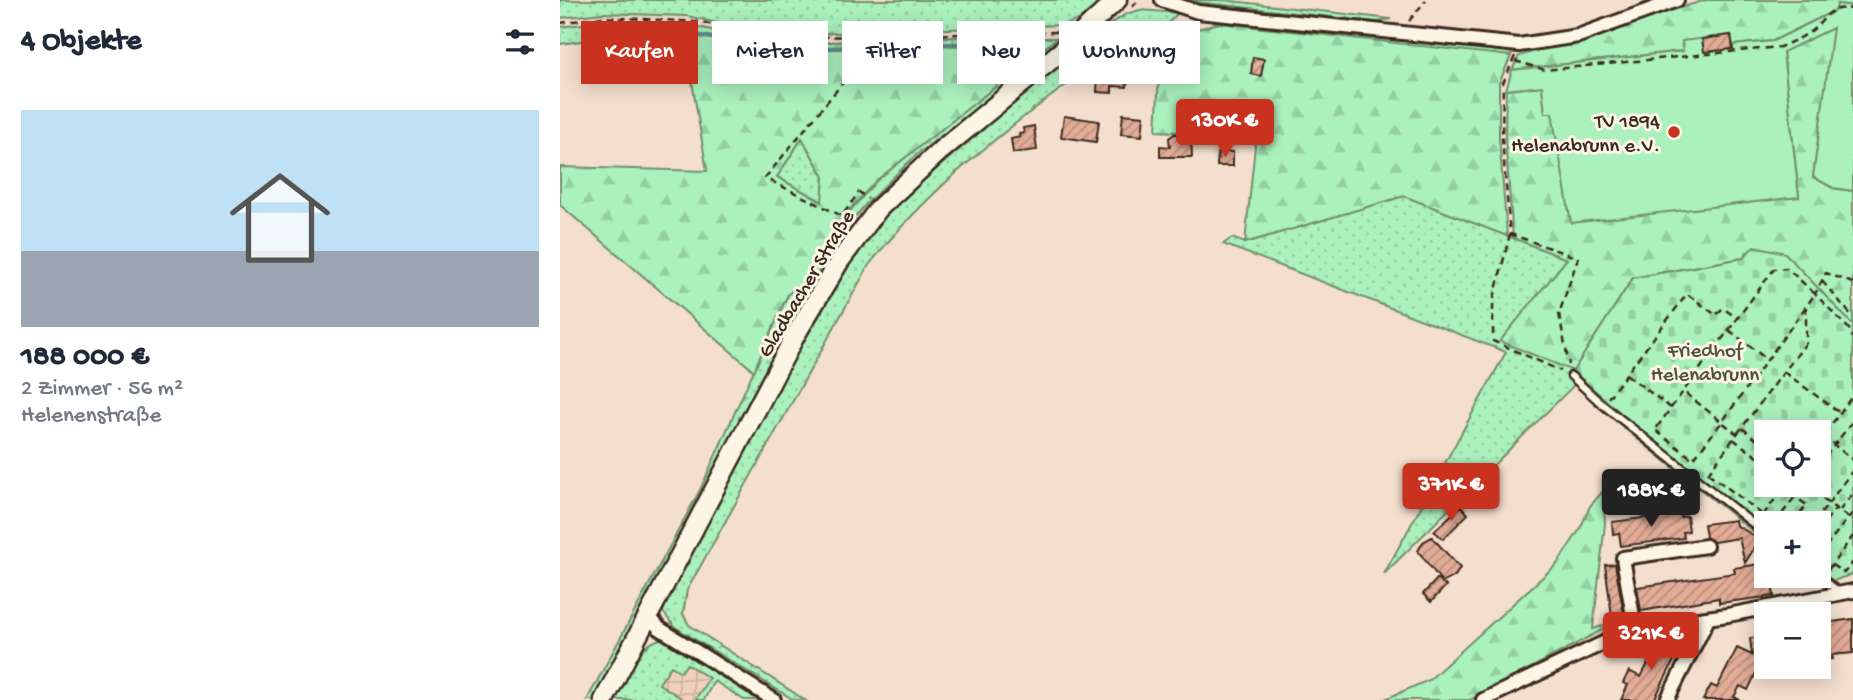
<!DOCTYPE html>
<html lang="de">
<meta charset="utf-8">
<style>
body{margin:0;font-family:"Gochi Hand",sans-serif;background:#f2f2f3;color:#1f2937;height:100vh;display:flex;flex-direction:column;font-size:26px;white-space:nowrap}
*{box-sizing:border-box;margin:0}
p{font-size:23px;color:#747a83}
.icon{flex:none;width:38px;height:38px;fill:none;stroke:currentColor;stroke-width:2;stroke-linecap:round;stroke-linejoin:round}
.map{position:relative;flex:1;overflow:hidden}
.details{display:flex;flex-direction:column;background:#fff;width:560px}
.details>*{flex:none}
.banner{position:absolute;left:21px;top:21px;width:665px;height:63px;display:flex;gap:14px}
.controls{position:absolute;left:1194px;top:420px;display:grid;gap:14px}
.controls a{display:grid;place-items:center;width:77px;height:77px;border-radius:0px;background:#fff;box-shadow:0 4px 18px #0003;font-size:35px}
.price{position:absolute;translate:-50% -60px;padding:0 16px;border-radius:7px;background:#c8321e;color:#fff;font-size:23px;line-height:46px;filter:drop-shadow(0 2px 4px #0008)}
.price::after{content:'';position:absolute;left:50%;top:42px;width:21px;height:16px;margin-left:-10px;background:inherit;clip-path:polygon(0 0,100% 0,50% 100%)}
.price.on{background:#222;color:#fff}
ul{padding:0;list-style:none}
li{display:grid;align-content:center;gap:14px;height:371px;padding:0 21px}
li+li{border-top:2px solid #e0e1e3}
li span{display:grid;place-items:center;height:217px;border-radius:0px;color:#555}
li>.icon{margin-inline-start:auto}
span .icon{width:126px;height:126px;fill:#fffc;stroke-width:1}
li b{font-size:30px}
h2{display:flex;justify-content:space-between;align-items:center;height:84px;padding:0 21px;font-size:30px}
.pill{padding:0 24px;border-radius:0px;background:#fff;box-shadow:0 4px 18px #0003;font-size:24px;line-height:63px}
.pill.on{background:#c8321e;color:#fff}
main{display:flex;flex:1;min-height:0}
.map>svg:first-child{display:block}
.industrial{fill:url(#industrial-grid)}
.grass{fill:url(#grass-dots);stroke:#728e6e;stroke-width:2}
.forest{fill:url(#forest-firs);stroke:#728e6e;stroke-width:2;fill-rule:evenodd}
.cemetery{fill:url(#cemetery-stones);stroke:#728e6e;stroke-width:2;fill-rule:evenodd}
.pitch{fill:#aaf1bd;stroke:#728e6e;stroke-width:2}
.water{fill:url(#water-ripples);stroke:#648e8f;stroke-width:2}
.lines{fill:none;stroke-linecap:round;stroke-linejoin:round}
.stream{stroke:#648e8f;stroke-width:4.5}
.building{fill:url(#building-hatch);stroke:#3b2a1e;stroke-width:2}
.service-casing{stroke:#3b2a1e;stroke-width:11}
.minor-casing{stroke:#3b2a1e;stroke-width:18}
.secondary-casing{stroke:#3b2a1e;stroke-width:23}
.path{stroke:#3b2a1e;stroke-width:2.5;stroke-dasharray:7 5;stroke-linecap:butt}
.service{stroke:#fcf5e5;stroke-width:6}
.minor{stroke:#fcf5e5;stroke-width:12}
.secondary{stroke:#fcf5e5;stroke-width:18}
.poi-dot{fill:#c8321e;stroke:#fcf5e5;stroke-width:2.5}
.labels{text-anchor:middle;stroke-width:6;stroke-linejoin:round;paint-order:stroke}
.poi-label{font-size:21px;fill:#3b2a1e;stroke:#fcf5e5;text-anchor:end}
.street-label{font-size:21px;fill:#3b2a1e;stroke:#fcf5e5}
.park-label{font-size:21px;fill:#51523e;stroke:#fcf5e5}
</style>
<main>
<section class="details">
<h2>4 Objekte<svg class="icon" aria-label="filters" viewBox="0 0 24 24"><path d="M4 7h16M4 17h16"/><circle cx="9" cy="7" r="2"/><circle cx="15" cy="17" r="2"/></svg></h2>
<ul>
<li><span style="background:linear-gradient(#bfe0f5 65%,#9aa5b1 0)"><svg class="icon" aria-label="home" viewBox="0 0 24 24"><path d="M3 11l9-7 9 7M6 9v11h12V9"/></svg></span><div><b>188 000 €</b><p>2 Zimmer · 56 m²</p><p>Helenenstraße</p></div></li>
</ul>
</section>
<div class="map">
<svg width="1293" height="700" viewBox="0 0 1293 700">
<defs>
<pattern id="industrial-grid" width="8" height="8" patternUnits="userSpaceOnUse" patternTransform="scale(1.75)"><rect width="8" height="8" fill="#efd0be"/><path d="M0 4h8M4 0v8" fill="none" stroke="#ceb3a3"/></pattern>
<pattern id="grass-dots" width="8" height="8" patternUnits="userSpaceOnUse" patternTransform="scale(1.75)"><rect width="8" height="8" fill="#aaf1bd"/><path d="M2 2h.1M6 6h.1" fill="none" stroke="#93cfa2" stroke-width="1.8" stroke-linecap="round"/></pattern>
<pattern id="forest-firs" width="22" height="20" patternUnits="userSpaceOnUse" patternTransform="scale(1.75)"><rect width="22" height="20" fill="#aaf1bd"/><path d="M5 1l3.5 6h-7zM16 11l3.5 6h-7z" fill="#93cfa2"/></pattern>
<pattern id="cemetery-stones" width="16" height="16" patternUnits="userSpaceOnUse" patternTransform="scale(1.75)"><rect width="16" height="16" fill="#aaf1bd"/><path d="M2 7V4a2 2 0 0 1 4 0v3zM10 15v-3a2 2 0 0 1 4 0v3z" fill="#93cfa2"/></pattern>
<pattern id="water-ripples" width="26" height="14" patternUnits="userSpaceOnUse" patternTransform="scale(1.75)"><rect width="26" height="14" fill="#80d0da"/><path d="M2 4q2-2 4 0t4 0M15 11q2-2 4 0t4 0" fill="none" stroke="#6aa9b0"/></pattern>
<pattern id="building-hatch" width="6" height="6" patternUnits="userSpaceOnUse" patternTransform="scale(1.75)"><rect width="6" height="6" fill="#e2ac97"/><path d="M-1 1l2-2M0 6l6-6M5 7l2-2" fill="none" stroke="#b88c7b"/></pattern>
</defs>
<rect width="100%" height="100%" fill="#f4dfce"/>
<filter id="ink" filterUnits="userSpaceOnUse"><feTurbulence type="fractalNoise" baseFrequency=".0143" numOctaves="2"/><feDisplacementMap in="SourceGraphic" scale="14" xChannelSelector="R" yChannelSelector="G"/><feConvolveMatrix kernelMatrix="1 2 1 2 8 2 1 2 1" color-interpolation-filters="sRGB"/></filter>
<g filter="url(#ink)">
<path class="industrial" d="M127 664 149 678 135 700H124L99 684 111 665Z"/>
<path class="grass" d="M0 0H543L524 18 505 25 248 34 196 32 127 16 42 13 0 18Z
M618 0H663L831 19 817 22Z
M580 10 618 13 606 25 557 43 508 70 509 83C436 136 365 194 309 265L127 590 123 614 129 625 245 700H234L115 627 103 612 109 596 216 390 294 252 337 203 528 39 566 14Z
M672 19 932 47 952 51 951 56 924 54 659 23Z
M38 22 126 24 111 34 68 36 42 22 40 38 0 44V27Z
M497 38 488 53 355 156 306 204 273 244 106 571 33 700H27L140 490 228 294 240 286 271 233 317 180Z
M68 41 75 51 104 50 115 41H128L129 64 52 66V42Z
M242 138 264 177 263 202 217 177Z
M844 196 1007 259 941 341 1008 367 1076 427 1206 531V542L1070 433 1015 384 824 574 946 352 663 244 672 238 685 243Z
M100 639H105L203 700H184L154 681 144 700H135L149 678 127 664 121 672 111 666 99 684 124 700H53C65 678 74 647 100 639Z"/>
<path class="forest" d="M1146 0H1293V6L1278 4 1276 10 1213 41 1172 45 1171 36 1122 42 1123 51 952 70 959 56Z
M659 23 951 56 939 83V137L947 236 844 196 685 243 696 136 596 131 601 39Z
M126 24 193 40 247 43 380 37 497 38 317 180 288 211 240 286 228 294 194 371 0 205V167L147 171 129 64ZM242 138 264 177 262 202 217 177Z
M1274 27 1253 177 1273 188 1293 191V325L1187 252 1183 258 1073 278 1013 371 940 341 1007 259 953 238 945 137 946 90 982 86 985 113 992 112 1000 152 1239 197 1223 51Z
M1043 491 1045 524 1033 629 1061 620 910 700H823L869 680 997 564 1020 529 1030 506Z"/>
<path class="cemetery" d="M1194 246 1225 253 1293 325V574L1273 581 1258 570V523H1206V531L1076 427 1013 371 1073 278 1183 258ZM1206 432H1258V485H1206Z"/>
<path class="pitch" d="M1277 4 1293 6V191L1273 188 1253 177 1273 28 1223 52 1239 197 1011 223 992 113H985L982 86 946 90 952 70 1123 51 1122 41 1171 35 1173 45 1213 41 1276 10Z"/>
<path class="water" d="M42 22 68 36 110 34 126 24 128 41H115L104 51H74L68 41 40 38Z"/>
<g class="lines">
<path class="stream" d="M123 33C183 44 239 51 299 47
M321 45 477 43"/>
</g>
<path class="building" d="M1171 35 1173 49 1144 52 1142 39Z
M693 57 704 59 701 76 691 74Z
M538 73 568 76 567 87 552 86V93L537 92Z
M563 114 584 116 582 136 561 134Z
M504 116 539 121 536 142 501 137Z
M474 126 477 150 453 153 451 139 460 137 459 134 464 133 463 128Z
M614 134H631L632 157H600V146L610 147 609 138Z
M658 152H673V166H657Z
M923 480 930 489 919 499 911 491Z
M901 506 908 514 883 539 874 531Z
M1120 513 1121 517 1127 516 1129 531 1123 532 1124 538 1061 546 1059 533 1053 534 1052 522Z
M1175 520 1176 525 1200 539 1185 563 1179 538 1154 542 1146 537 1144 524Z
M872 537 900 568 895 576 882 583 886 586 871 602 863 594 878 578 882 582 858 551 863 542Z
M1206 563V576H1211L1214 596 1159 603V598L1081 611 1077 587 1175 573 1174 568Z
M1055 564 1064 614 1052 616 1045 565Z
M1293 619V653L1272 655 1273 659H1258V624Z
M1206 636V653L1188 690 1180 686 1174 697 1180 700H1143L1151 685 1157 688 1177 648 1192 655 1190 638Z
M1102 640 1120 649 1094 700H1061L1068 685 1063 683 1069 671 1081 677 1093 654 1075 645Z"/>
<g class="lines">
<defs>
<path id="service" d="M1011 376 1043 405 1206 534
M1258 575 1279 592"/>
<path id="minor" d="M602 0 638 12 959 45 1018 36 1117 0
M90 617 99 628 214 700
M1075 628 1063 558 1146 546
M923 700 1075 628 1168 615 1293 591
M1107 700 1148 619"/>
<path id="secondary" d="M44 700 236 334 279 262 319 208 380 151 504 49 557 0"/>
</defs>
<use href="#service" class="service-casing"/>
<use href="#minor" class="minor-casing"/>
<use href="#secondary" class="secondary-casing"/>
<path class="path" d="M572 7 579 0
M849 21 866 0
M0 23 42 17 142 22 203 38 500 32
M307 38 298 64 205 178 282 216 299 192 308 199
M955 56 943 83 942 138 950 234 1018 258 999 314 1009 365
M955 61 985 70 1220 47C1231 42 1242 38 1251 31 1269 18 1265 6 1293 9
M950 234 933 302V341L1001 371
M1262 281 1293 317
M1293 283 1266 273 1255 294 1289 329 1293 338
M1169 330 1205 358
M1224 372 1280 413
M1067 375 1111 408 1095 430 1133 459 1162 422 1124 392
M1048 398 1127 294 1156 315 1163 308 1177 318
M1111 408 1214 269 1227 268 1255 294 1162 422 1177 434 1146 476
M1182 428 1206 447
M1265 433 1274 445 1293 460
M1177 434 1246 343V307
M1173 439 1206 463
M1258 443 1293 395
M1258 466 1293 421
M1148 473 1203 515
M1243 485 1293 521
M1280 510 1293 493
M1203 515 1226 485
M1215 523 1244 485
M1233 523 1247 505 1235 497
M1254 523 1293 470
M1258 531 1276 508
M1258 556 1293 512
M1272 565 1284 573 1293 562
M1268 570 1293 536"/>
<use href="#service" class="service"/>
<use href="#minor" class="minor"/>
<use href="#secondary" class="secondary"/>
</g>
</g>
<circle class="poi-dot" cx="1114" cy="132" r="7"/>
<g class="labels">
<g class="poi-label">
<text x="1100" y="127">TV 1894<tspan x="1100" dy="24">Helenabrunn e.V.</tspan></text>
</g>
<g class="street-label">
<text transform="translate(245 283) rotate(-59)" y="7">Gladbacher Straße</text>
</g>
<g class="park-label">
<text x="1145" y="356">Friedhof<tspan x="1145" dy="24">Helenabrunn</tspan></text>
</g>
</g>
</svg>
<div class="controls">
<a><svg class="icon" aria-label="locate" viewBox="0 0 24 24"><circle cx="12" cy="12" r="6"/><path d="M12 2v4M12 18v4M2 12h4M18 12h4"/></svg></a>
<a>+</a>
<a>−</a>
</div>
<b class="price" style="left:665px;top:159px">130K €</b>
<b class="price" style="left:891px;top:523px">371K €</b>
<b class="price on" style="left:1091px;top:529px">188K €</b>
<b class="price" style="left:1091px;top:672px">321K €</b>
<div class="banner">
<a class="pill on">Kaufen</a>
<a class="pill">Mieten</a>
<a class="pill">Filter</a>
<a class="pill">Neu</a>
<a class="pill">Wohnung</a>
</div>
</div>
</main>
